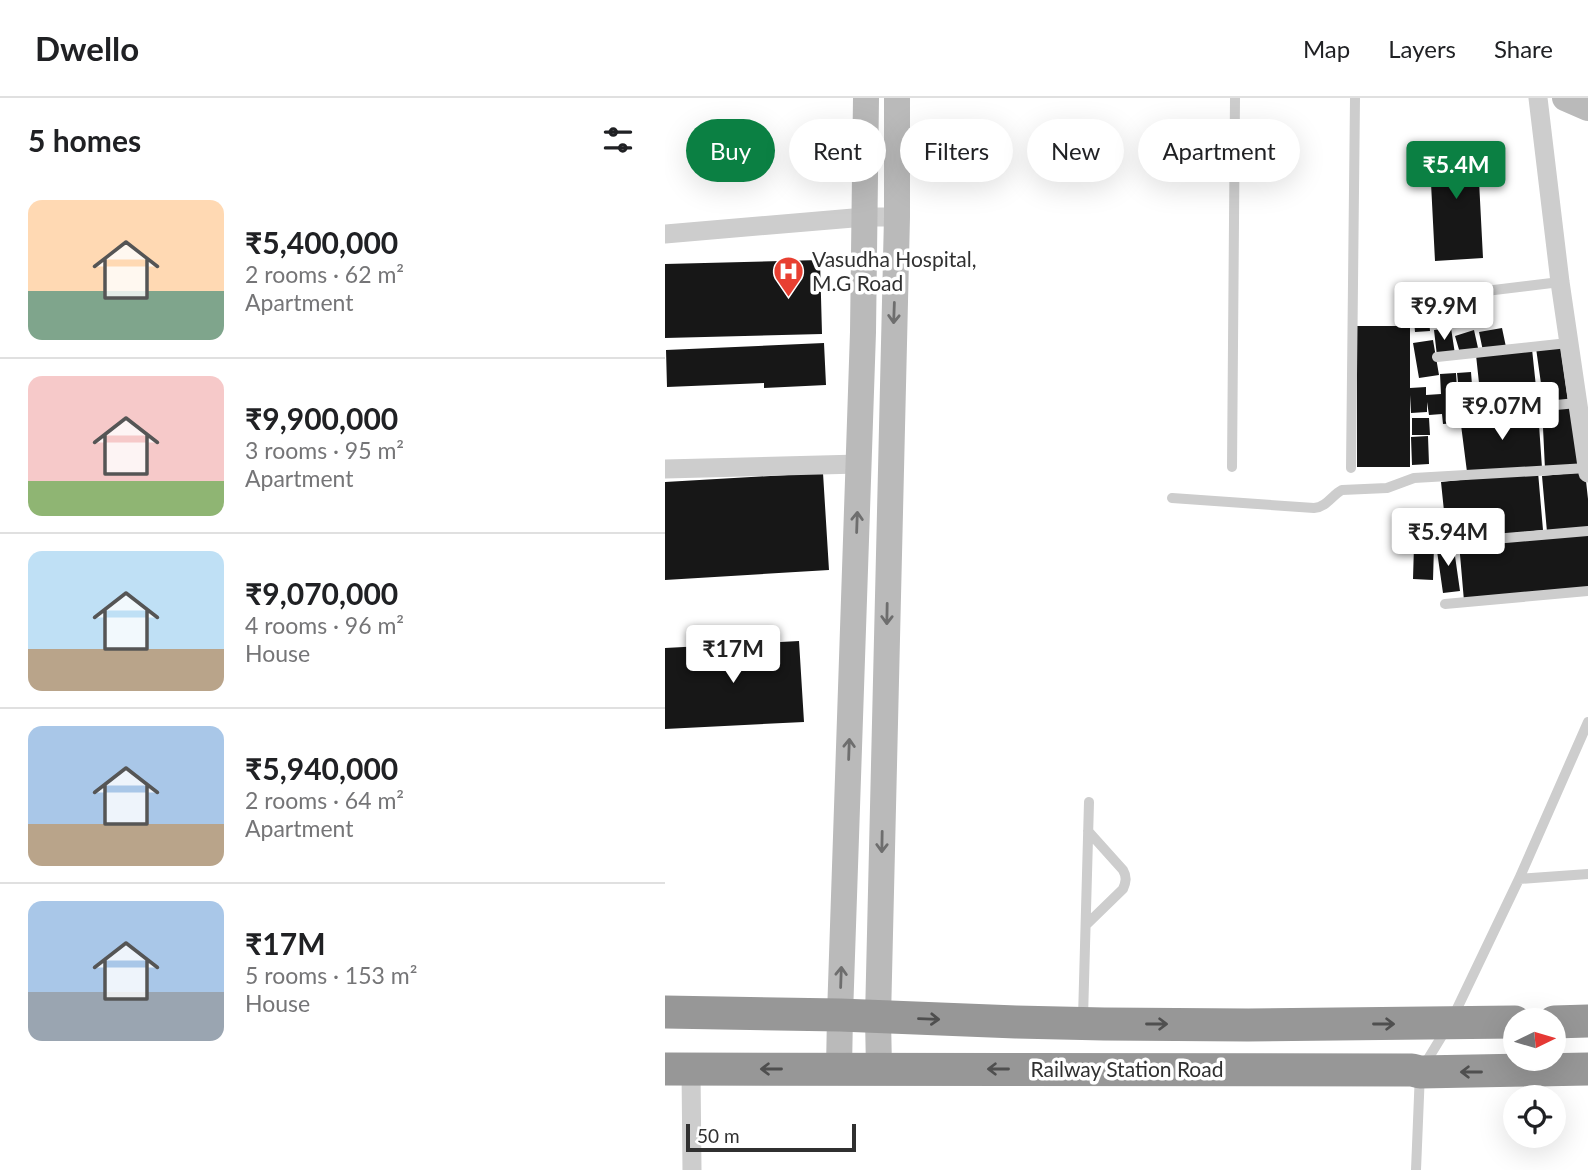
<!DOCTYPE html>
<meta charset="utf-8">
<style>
body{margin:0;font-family:Lato,sans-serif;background:#f2f2f2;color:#202124;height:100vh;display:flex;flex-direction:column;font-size:26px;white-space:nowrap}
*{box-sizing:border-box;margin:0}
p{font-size:23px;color:#757577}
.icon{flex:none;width:38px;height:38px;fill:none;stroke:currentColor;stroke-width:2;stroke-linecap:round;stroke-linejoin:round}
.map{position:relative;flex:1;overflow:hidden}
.side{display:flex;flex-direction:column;background:#fff;width:665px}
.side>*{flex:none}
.top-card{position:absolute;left:21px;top:21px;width:665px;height:63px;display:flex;gap:14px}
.needle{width:46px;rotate:85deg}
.tools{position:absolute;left:838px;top:910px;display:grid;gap:14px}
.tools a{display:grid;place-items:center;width:63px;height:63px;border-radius:50%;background:#fff;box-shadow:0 7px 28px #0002;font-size:35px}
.scale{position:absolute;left:21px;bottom:18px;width:170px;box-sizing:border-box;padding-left:7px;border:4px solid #303030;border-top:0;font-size:19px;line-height:24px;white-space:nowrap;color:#303030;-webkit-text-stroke:5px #fff;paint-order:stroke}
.price{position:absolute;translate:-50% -60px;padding:0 16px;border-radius:7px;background:#fff;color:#222;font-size:23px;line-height:46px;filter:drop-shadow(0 2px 4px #0008)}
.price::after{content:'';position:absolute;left:50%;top:42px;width:21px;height:16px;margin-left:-10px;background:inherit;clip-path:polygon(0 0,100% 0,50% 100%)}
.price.selected{background:#0b8043;color:#fff}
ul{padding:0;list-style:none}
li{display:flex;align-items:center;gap:21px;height:175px;padding:0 28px}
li+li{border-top:2px solid #e0e0e0}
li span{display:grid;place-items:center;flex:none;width:196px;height:140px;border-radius:14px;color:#555}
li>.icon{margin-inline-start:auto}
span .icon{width:84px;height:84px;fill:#fffc;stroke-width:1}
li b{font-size:30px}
h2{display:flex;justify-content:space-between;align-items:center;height:84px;padding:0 28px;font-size:30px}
.pill{padding:0 24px;border-radius:32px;background:#fff;box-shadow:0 7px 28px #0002;font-size:24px;line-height:63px}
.pill.selected{background:#0b8043;color:#fff}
header{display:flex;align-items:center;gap:42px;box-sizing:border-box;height:98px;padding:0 35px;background:#fff;border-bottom:2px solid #e0e0e0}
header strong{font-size:33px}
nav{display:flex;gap:38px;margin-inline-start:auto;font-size:24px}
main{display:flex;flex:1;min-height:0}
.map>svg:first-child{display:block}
.building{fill:#171717}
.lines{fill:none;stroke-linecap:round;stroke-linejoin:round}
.lane{stroke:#cdcdcd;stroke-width:10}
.street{stroke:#cdcdcd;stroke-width:19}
.secondary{stroke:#bababa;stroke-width:26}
.highway{stroke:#979797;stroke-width:33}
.oneway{stroke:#6e6e6e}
.oneway2{stroke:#4f4f4f}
.labels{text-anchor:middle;stroke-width:7;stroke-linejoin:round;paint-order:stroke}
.poi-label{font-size:21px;fill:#303030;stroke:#fff;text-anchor:start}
.street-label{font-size:21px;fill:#303030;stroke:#fff}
</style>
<header>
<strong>Dwello</strong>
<nav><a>Map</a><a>Layers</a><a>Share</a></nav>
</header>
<main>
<section class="side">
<h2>5 homes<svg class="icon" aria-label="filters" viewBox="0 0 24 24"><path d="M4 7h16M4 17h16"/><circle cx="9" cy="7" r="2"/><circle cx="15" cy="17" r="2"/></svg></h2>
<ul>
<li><span style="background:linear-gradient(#ffd9b3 65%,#7fa58c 0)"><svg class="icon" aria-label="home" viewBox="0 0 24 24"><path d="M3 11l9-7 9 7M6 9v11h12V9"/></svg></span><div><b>₹5,400,000</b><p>2 rooms · 62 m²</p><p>Apartment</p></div></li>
<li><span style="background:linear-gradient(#f6c9c9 75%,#8fb573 0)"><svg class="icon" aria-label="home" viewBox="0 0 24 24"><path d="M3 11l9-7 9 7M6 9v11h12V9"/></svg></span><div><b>₹9,900,000</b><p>3 rooms · 95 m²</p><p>Apartment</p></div></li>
<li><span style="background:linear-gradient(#bfe0f5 70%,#b9a48a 0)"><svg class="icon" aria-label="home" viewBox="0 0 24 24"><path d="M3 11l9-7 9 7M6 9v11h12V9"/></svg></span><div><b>₹9,070,000</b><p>4 rooms · 96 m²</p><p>House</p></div></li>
<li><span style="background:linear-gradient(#a9c7e8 70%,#b9a48a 0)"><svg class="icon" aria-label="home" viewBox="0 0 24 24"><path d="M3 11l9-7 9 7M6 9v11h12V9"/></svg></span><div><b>₹5,940,000</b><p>2 rooms · 64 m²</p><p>Apartment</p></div></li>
<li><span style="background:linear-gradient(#a9c7e8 65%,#9aa5b1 0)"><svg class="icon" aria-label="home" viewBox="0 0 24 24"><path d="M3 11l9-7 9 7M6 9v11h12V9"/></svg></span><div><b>₹17M</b><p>5 rooms · 153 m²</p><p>House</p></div></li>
</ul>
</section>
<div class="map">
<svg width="923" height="1072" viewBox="0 0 923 1072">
<rect width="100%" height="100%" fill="#fff"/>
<path class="building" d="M812 44 818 160 770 163 764 46Z
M155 162 157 236 0 240V166Z
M764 221 765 233 750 234 749 222Z
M692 228H745V290L761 289V297L776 296 775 276 791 275 794 325 778 326 777 316 764 317 762 304V314L746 315 745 297V369H692Z
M786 230 790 256 772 258 769 232Z
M837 230 841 249 818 253 814 234Z
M809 232 813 250 795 255 790 238Z
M768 242 774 277 754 280 748 245Z
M159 245 161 287 99 290V285L2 289 1 252Z
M895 246 903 303 879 307 871 250Z
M867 251 873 308 817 313 811 257Z
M806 274 808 300 795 302 792 275Z
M911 307 915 369 880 371 877 309Z
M873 312 877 370 802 374 795 319Z
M747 320H764L765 337H747Z
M763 338 764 366 747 367 746 339Z
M873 374 878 432 782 442 776 384Z
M920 374 923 401V430L882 434 877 378Z
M158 375 164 472 0 482V384Z
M751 418 754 446 737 448 733 420Z
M768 427 770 443 756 444 754 429Z
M923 434V491L799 503 794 445Z
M788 444 795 493 778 495 771 446Z
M749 447 769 448 768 482 748 481Z
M134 543 139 624 0 631V550Z"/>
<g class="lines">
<path class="lane" d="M771 199 895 184
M772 259 903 245
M796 316 912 305
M567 369 570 0
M686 370 690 0
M507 400 649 410C662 409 667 397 677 392L722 390 749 380 922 370
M806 443 923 433
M780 506 923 493
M854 781 923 776
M421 827 458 791C461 784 462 779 458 772L423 733
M788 919 854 781 923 624
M418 920 424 704
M751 1072 755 974 780 933"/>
<path class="street" d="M873 0 895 184 923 375
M0 136 200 119H232
M0 371 194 366
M26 971 27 1072"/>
<path class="secondary" d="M900 0 923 10
M174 971 175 917 198 234 201 0
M214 971 213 920 232 119V0"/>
<path class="highway" d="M0 914 175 917 351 924 439 926 583 927 850 924
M889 924 923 923
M0 971 747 972 755 974 923 971"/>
</g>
<defs><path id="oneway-shaft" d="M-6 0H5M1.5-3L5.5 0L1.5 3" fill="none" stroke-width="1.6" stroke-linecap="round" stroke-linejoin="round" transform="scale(1.75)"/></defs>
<g class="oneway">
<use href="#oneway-shaft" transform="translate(229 215) rotate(92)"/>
<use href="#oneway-shaft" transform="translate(192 424) rotate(-88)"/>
<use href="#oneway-shaft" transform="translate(222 516) rotate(91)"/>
<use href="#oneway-shaft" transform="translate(184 651) rotate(-88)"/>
<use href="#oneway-shaft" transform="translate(217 744) rotate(91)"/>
<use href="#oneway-shaft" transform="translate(176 879) rotate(-88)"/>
</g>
<g class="oneway2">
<use href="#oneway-shaft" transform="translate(264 921) rotate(2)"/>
<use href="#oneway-shaft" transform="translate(492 926)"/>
<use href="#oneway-shaft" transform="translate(719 926)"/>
<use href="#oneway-shaft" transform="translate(106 971) rotate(-180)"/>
<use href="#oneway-shaft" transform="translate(333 971) rotate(-180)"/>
<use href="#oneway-shaft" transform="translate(806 974) rotate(180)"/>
</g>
<defs>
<symbol id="hospital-pin" viewBox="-11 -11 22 30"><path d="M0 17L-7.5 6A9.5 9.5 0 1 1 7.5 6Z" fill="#e84032" stroke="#fff"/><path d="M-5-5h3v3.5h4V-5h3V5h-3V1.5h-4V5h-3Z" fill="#fff"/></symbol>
</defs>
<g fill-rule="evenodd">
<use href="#hospital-pin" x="106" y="156" width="35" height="47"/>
</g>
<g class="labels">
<g class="poi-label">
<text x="147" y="169">Vasudha Hospital,<tspan x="147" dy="24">M.G Road</tspan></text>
</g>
<g class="street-label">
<text x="462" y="979">Railway Station Road</text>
</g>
</g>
</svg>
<div class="tools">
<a><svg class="needle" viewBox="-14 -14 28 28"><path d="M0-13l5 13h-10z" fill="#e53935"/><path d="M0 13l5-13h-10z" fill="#757577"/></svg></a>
<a><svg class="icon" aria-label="locate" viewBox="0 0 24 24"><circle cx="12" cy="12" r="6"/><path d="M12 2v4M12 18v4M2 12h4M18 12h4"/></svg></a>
</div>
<div class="scale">50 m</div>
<b class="price selected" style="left:791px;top:103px">₹5.4M</b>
<b class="price" style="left:779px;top:244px">₹9.9M</b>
<b class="price" style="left:837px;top:344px">₹9.07M</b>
<b class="price" style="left:783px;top:470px">₹5.94M</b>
<b class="price" style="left:68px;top:587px">₹17M</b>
<div class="top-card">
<a class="pill selected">Buy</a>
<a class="pill">Rent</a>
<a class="pill">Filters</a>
<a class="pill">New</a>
<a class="pill">Apartment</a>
</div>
</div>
</main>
